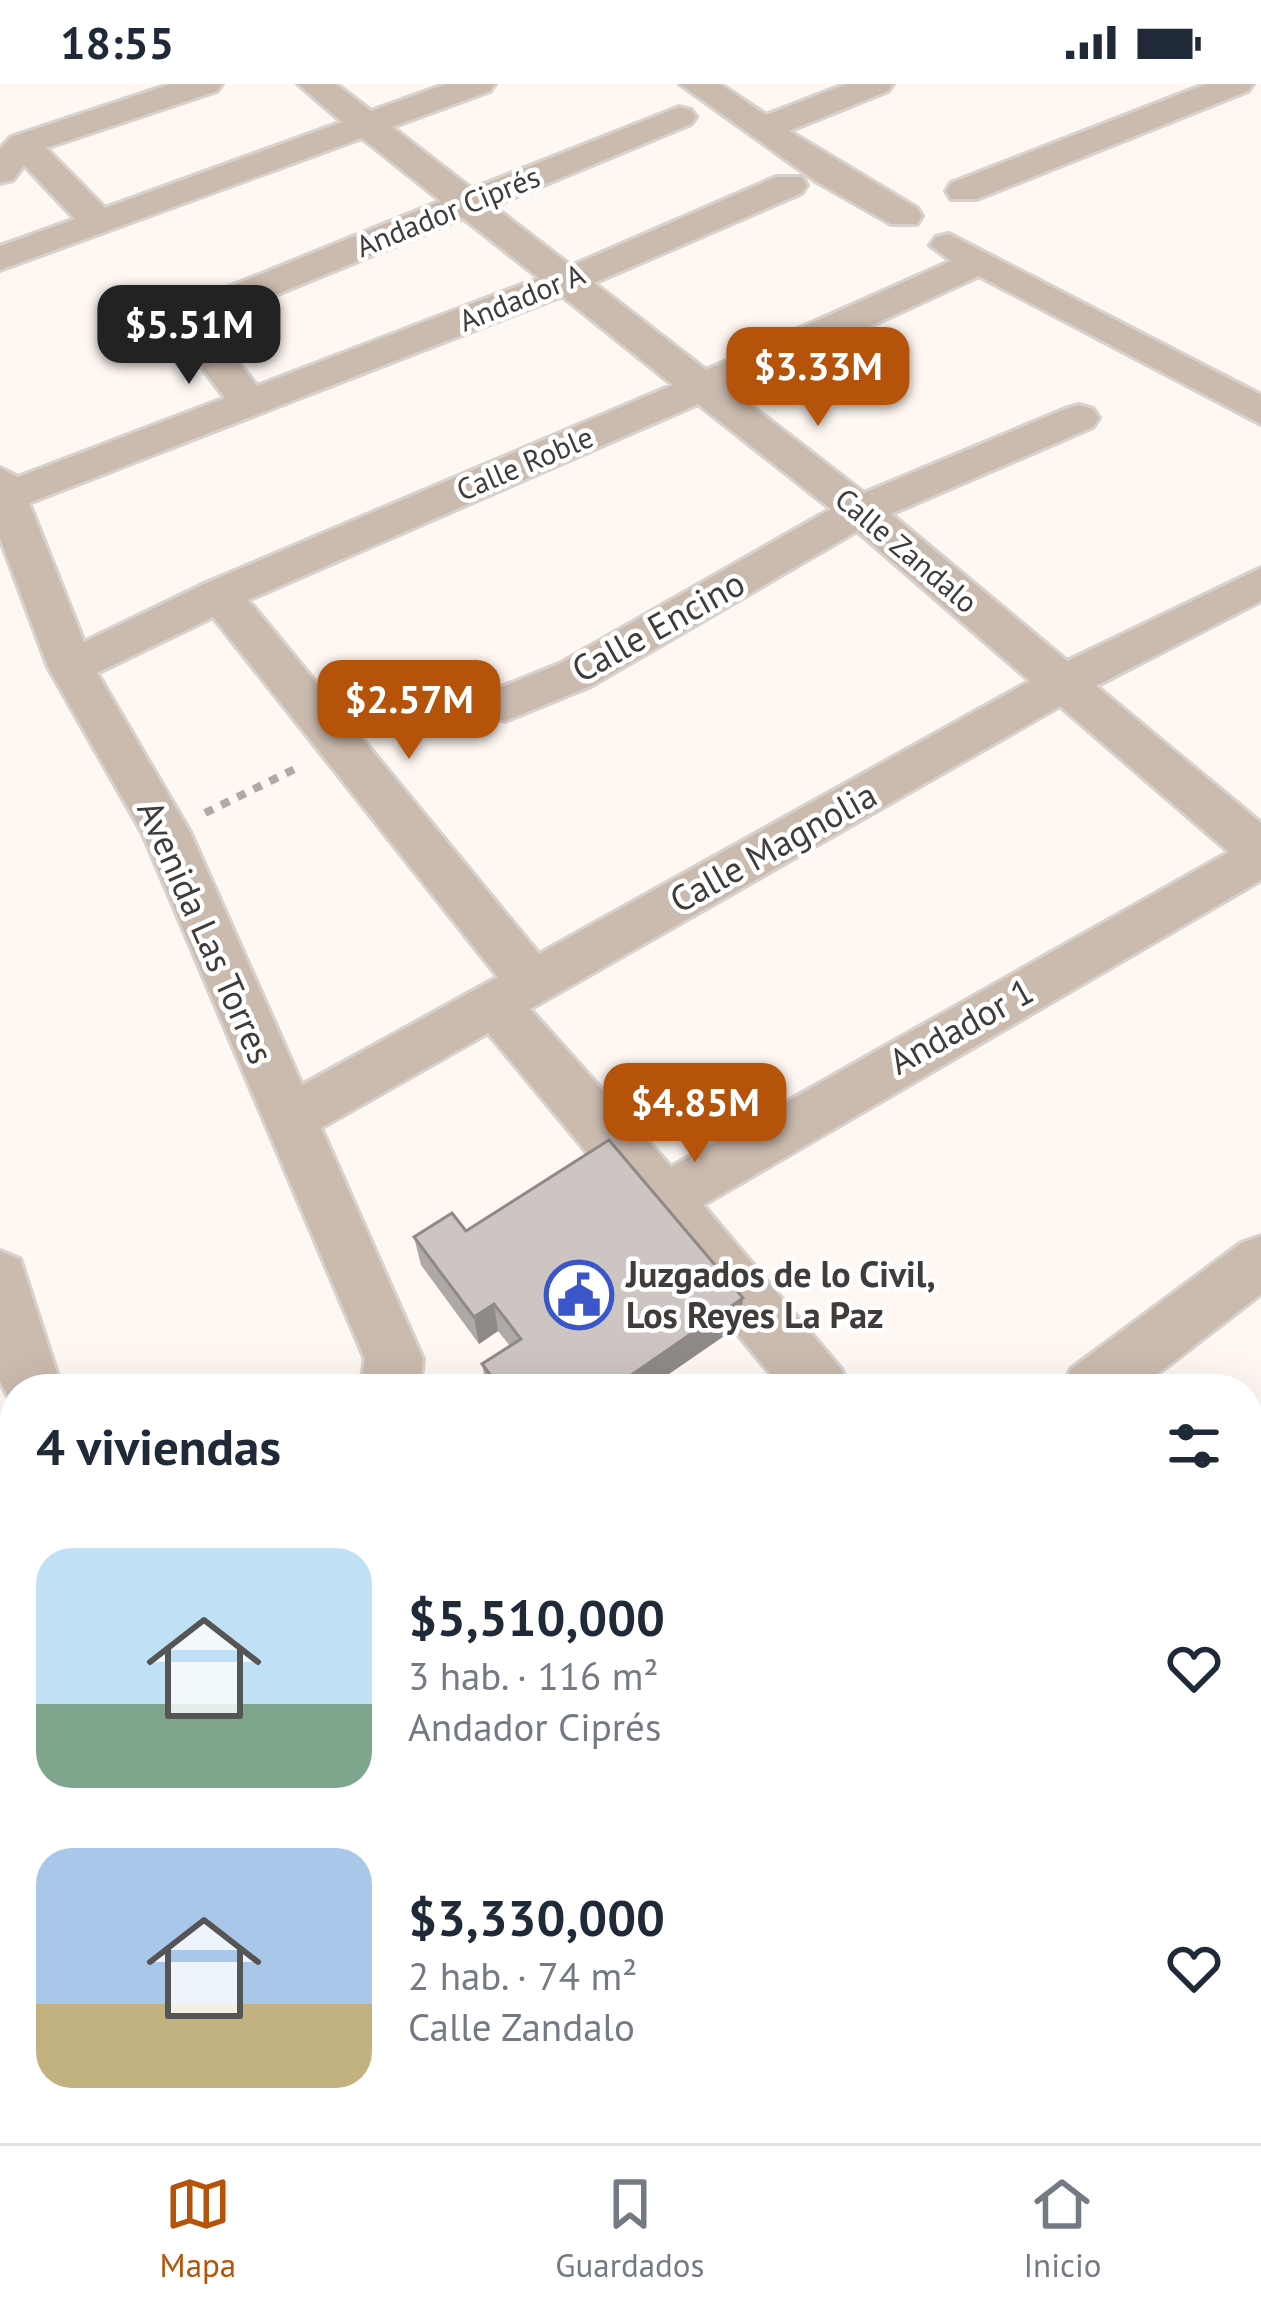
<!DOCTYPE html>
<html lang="es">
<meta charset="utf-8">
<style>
body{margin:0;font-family:"PT Sans",sans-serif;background:#f2f2f3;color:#1f2937;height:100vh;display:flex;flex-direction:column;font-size:45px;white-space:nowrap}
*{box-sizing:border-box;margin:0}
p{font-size:39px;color:#747a83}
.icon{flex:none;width:66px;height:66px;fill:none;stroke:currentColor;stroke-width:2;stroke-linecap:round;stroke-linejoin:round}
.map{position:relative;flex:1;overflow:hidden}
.drawer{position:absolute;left:0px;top:1290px;width:1263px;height:771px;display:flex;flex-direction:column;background:#fff;border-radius:48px 48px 0 0;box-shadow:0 12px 48px #0002}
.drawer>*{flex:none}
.price{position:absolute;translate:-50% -102px;padding:0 27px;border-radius:24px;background:#b45309;color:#fff;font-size:39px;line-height:78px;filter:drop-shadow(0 3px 6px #0008)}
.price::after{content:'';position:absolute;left:50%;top:72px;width:36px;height:27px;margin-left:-18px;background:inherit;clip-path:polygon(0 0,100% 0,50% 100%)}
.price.selected{background:#222;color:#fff}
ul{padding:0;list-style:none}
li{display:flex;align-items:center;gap:36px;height:300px;padding:0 36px}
li span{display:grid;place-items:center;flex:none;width:336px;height:240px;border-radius:36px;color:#555}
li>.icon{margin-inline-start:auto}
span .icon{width:144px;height:144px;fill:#fffc;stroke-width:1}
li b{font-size:51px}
h2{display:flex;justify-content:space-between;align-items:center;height:144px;padding:0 36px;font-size:51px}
.status{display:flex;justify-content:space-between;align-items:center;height:84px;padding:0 60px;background:#fff;direction:ltr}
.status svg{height:33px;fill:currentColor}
.tab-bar{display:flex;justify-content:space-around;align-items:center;height:168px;border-top:3px solid #e0e1e3;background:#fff;font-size:33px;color:#747a83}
.tab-bar a{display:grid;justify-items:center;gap:6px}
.tab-bar .selected{color:#b45309}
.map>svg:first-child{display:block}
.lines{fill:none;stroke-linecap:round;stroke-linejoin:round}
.minor-casing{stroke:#d8d2cd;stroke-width:6}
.secondary-casing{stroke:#d8d2cd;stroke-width:6}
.path{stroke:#b0aaa7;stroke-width:8;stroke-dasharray:9 9;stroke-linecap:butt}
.minor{fill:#cbbaae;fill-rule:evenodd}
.secondary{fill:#b49c8a;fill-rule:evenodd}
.wall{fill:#afa9a6}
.shaded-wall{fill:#8f8a87}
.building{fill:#ccc5c1;stroke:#8f8a87;stroke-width:3}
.labels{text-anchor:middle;stroke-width:9;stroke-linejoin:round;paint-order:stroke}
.far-street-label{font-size:30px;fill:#3f3c3a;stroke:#fff}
.street-label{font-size:36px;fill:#3f3c3a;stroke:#fff}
.poi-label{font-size:36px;font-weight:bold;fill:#3f3c3a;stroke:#fff;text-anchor:start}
</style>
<div class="status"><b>18:55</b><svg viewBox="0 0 49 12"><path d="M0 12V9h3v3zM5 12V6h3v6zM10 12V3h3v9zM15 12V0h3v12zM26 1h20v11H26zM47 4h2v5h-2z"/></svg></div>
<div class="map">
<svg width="1261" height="2059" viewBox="0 0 1261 2059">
<rect width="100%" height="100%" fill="#fef7f2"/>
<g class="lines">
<defs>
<path id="minor" d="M171 0H222L217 7 46 64 105 124 342 38 298 0H336L371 27 446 0H495L490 7 392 43 472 105 679 23 691 26 696 33 691 40 493 122 571 182 776 93H802L807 101 802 109 594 199 706 286 951 177 930 161 936 153 949 150 1261 311V340L979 192 731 306 864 409 1065 325 1079 321 1093 325 1099 334 1093 343 891 430 1067 577 1261 484V517L1096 602 1261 739V796L703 1121 841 1285 850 1305H783L488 949 321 1044 423 1275 420 1305H360L365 1275 143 750 48 583 0 454V384L18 393 225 314 165 235 170 227 441 117 362 54 0 186V162L75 135 24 81 13 96 0 99V65L11 53ZM463 134 539 194 257 302 207 239ZM562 212 673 301 204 500 84 558 29 419ZM698 320 831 425 559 580 489 608 482 620 489 632 505 637 591 602 857 447 1030 597 539 870 248 516ZM213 533 498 893 302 1001 190 748 97 589ZM1060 622 1229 768 671 1083 530 925Z
M680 0H720L766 31 846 0H893L888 7 789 47 917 124 922 132 917 140H891L817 98Z
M1206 0H1253L1248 7 977 115H951L946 107 951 99Z
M1261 1152V1210L1138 1305H1062L1071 1285 1241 1159Z
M0 1167 20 1175 62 1305H15V1326L0 1297Z
M1248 1922 1261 1927V2003L1248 1998Z
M58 2046H144L139 2059H53Z
M299 2046H373L377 2059H303Z"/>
<path id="secondary" d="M1261 1471V1557L1248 1562V1477Z
M15 1661V1747L0 1753V1667Z
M600 2046H694L699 2059H605Z
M787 2046H882L877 2059H782Z"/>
</defs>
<use href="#minor" class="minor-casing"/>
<use href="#secondary" class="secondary-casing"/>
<path class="path" d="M383 642 464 612
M205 729 299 683"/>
<use href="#minor" class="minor"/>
<use href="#secondary" class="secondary"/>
</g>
<path class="wall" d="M466 1147 743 1214 740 1241 647 1305H487L482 1280 510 1262 498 1247 479 1260 421 1181 414 1153Z"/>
<path class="shaded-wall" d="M743 1214 740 1241 647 1305H611Z
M494 1220 498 1247 479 1260 474 1233Z"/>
<path class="building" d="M609 1056 743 1214 611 1305H501L482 1280 521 1255 494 1220 474 1233 414 1153 452 1129 466 1147Z"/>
<defs>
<symbol id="civic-ring" viewBox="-11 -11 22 22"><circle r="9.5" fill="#fff" stroke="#3a56c8" stroke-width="1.5"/><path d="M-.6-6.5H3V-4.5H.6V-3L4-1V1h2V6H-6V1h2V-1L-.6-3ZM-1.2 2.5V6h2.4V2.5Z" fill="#3a56c8"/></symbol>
</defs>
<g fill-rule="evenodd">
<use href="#civic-ring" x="541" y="1173" width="76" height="76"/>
</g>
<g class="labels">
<g class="far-street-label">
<text transform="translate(448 128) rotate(-22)" y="10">Andador Ciprés</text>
<text transform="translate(522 214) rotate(-22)" y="10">Andador A</text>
<text transform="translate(525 380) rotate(-23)" y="10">Calle Roble</text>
<text transform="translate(906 467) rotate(40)" y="10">Calle Zandalo</text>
</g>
<g class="street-label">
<text transform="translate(658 542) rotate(-29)" y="13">Calle Encino</text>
<text transform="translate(773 763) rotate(-29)" y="13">Calle Magnolia</text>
<text transform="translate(206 848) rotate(66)" y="13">Avenida Las Torres</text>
<text transform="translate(961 942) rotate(-29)" y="13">Andador 1</text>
</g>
<g class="poi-label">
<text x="626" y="1203">Juzgados de lo Civil,<tspan x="626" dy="41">Los Reyes La Paz</tspan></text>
</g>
</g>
</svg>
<b class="price selected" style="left:189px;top:303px">$5.51M</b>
<b class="price" style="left:818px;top:345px">$3.33M</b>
<b class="price" style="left:409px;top:678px">$2.57M</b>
<b class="price" style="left:695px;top:1081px">$4.85M</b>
<section class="drawer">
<h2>4 viviendas<svg class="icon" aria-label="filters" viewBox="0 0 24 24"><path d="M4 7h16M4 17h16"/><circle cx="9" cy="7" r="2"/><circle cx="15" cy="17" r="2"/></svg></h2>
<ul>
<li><span style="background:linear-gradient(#bfe0f5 65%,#7fa58c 0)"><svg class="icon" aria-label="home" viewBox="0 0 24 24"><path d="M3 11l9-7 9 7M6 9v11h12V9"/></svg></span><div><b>$5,510,000</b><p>3 hab. · 116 m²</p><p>Andador Ciprés</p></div><svg class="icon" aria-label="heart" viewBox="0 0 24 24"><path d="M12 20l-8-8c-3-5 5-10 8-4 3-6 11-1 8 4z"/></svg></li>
<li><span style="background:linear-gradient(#a9c7e8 65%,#c2b280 0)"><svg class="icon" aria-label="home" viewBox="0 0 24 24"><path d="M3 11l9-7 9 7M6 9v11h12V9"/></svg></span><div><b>$3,330,000</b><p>2 hab. · 74 m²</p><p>Calle Zandalo</p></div><svg class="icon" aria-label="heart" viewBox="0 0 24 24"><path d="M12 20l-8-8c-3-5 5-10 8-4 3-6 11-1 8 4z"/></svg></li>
</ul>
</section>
</div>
<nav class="tab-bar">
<a class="selected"><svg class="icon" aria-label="map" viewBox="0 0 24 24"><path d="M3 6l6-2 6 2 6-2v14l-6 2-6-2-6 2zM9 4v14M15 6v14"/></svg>Mapa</a>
<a><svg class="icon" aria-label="saved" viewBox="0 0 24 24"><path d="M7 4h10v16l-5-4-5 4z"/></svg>Guardados</a>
<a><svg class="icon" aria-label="home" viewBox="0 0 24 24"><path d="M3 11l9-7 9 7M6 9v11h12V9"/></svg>Inicio</a>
</nav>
